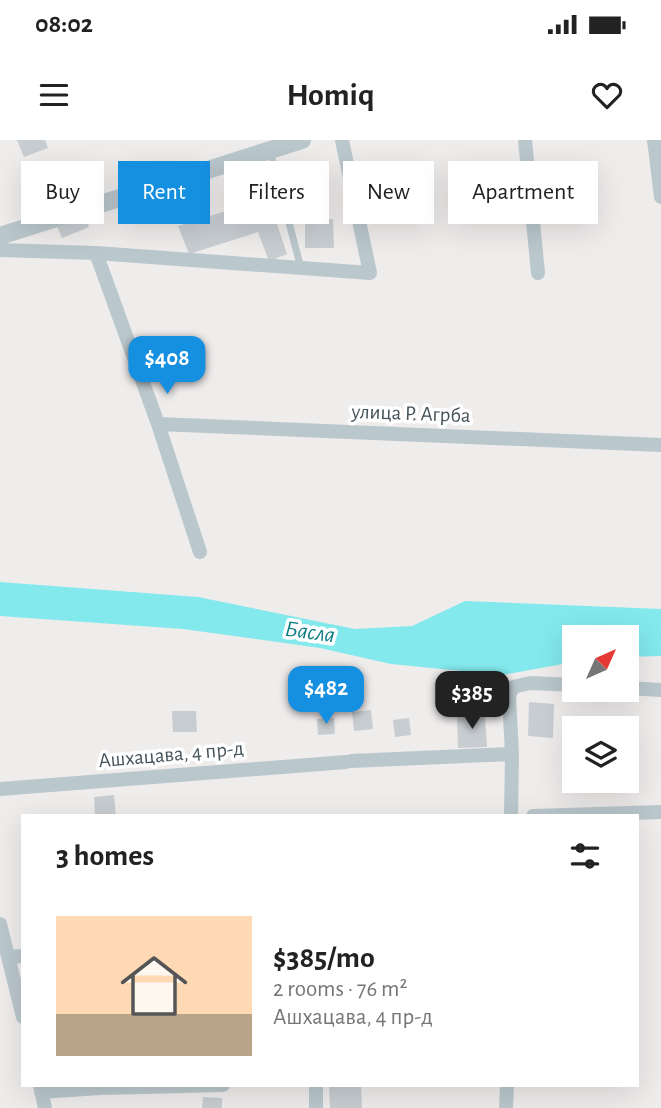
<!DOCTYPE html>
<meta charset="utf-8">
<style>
body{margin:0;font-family:"Alegreya Sans",sans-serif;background:#f6f6f6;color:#222;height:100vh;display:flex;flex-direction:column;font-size:26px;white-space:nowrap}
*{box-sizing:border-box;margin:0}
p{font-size:23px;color:#767676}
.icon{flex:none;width:38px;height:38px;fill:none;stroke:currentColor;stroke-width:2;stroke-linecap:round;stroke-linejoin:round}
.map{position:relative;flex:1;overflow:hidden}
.panel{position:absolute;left:21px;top:674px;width:618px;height:273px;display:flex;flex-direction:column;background:#fff;border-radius:0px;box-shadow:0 7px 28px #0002}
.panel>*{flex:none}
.top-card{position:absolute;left:21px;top:21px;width:620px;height:63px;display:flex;gap:14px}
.needle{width:46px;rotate:45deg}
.buttons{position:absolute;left:562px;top:485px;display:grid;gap:14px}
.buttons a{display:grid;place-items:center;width:77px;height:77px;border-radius:0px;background:#fff;box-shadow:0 7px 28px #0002;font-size:35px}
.price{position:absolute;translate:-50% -60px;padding:0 16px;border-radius:14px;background:#158fe0;color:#fff;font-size:23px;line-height:46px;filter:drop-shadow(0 2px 4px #0008)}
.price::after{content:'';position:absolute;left:50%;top:42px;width:21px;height:16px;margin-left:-10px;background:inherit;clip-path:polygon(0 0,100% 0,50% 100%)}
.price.selected{background:#222;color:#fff}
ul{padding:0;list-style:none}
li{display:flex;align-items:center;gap:21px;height:175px;padding:0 35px}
li span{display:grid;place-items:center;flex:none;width:196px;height:140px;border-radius:0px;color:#555}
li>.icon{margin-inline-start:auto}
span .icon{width:84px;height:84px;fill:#fffc;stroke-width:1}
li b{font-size:30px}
h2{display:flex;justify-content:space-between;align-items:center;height:84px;padding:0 35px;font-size:30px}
.tag{padding:0 24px;border-radius:0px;background:#fff;box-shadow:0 7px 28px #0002;font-size:24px;line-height:63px}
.tag.selected{background:#158fe0;color:#fff}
.status{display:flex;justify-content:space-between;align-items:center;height:49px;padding:0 35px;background:#fff;direction:ltr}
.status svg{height:19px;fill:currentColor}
header{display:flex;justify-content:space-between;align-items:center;height:91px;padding:0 35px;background:#fff;font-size:32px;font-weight:700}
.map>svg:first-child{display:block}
.water{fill:#83e9ed}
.building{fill:#c8cdd1}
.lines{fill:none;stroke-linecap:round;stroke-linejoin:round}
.service{stroke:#bac7cc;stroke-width:7}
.minor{stroke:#bac7cc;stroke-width:14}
.tertiary{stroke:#bac7cc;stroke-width:18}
.labels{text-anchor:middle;stroke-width:7;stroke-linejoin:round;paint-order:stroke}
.street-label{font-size:21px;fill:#44535a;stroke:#fff}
.water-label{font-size:23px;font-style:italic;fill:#0b7d82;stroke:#fff}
</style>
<div class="status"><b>08:02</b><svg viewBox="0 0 49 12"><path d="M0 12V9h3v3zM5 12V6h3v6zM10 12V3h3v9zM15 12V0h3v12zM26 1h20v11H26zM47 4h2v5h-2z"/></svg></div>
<header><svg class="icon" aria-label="menu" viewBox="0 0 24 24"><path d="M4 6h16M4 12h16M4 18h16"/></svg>Homiq<svg class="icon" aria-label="heart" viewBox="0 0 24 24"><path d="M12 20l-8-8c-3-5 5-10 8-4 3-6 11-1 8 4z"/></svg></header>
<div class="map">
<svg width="661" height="968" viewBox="0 0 661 968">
<rect width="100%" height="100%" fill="#efecec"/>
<path class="water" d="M0 442 198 457 355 489 412 486 465 461 661 469V516L627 517 626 497H574V522L502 535 391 524 320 508 183 489 0 476Z"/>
<path class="building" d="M17 0H45L48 8 24 17Z
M259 30 287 114 269 121 258 92 189 114 178 86 248 64 239 37Z
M316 41 317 61 297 63 296 43Z
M83 71 89 87 62 98 55 82Z
M305 79H333L334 108H305Z
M529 562 554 564 553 598 528 596Z
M371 570 373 589 354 591 352 572Z
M172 571H196L197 592H173Z
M485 574 487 607 458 608 457 575Z
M334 578 335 594 318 595 317 579Z
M409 578 411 595 395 597 393 580Z
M114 655 116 676H95L94 657Z
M329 947H361L362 968H330Z
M203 957 222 958V968H202Z"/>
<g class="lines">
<path class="service" d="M270 11 301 128"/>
<path class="minor" d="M525 0 538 133
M654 0 661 57
M0 110 96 113 370 133 342 0
M96 113 158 284 200 412
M158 284 661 305
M626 548 661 550
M351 621 512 614
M0 649 346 622
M511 676 512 614 509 556 513 547 530 543 574 545
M533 676 661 672
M0 784 23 877
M8 817 23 816
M40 945 45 968
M316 945V968
M41 952 100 948 223 945
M506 968 507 945"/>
<path class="tertiary" d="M0 96 302 0"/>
</g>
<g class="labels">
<g class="street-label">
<text transform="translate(411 273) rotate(2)" y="7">улица Р. Агрба</text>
<text transform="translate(171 614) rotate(-5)" y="7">Ашхацава, 4 пр-д</text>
</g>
<g class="water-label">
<text transform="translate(310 491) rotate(8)" y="8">Басла</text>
</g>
</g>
</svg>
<div class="buttons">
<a><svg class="needle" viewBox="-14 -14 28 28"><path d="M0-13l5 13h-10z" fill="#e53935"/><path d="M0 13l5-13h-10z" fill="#767676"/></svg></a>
<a><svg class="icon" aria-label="layers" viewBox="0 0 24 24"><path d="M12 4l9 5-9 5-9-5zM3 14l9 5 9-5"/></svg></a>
</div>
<b class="price" style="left:167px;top:256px">$408</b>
<b class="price" style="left:326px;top:586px">$482</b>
<b class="price selected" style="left:472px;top:591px">$385</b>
<div class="top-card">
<a class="tag">Buy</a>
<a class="tag selected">Rent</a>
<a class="tag">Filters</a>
<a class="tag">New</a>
<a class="tag">Apartment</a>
</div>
<section class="panel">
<h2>3 homes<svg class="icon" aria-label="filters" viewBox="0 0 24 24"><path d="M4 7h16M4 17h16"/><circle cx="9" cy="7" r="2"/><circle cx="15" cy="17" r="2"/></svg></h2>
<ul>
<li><span style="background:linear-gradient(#ffd9b3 70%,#b9a48a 0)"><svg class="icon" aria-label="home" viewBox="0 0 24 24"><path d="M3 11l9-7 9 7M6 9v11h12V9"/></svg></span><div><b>$385/mo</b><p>2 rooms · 76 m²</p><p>Ашхацава, 4 пр-д</p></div></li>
</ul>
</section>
</div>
